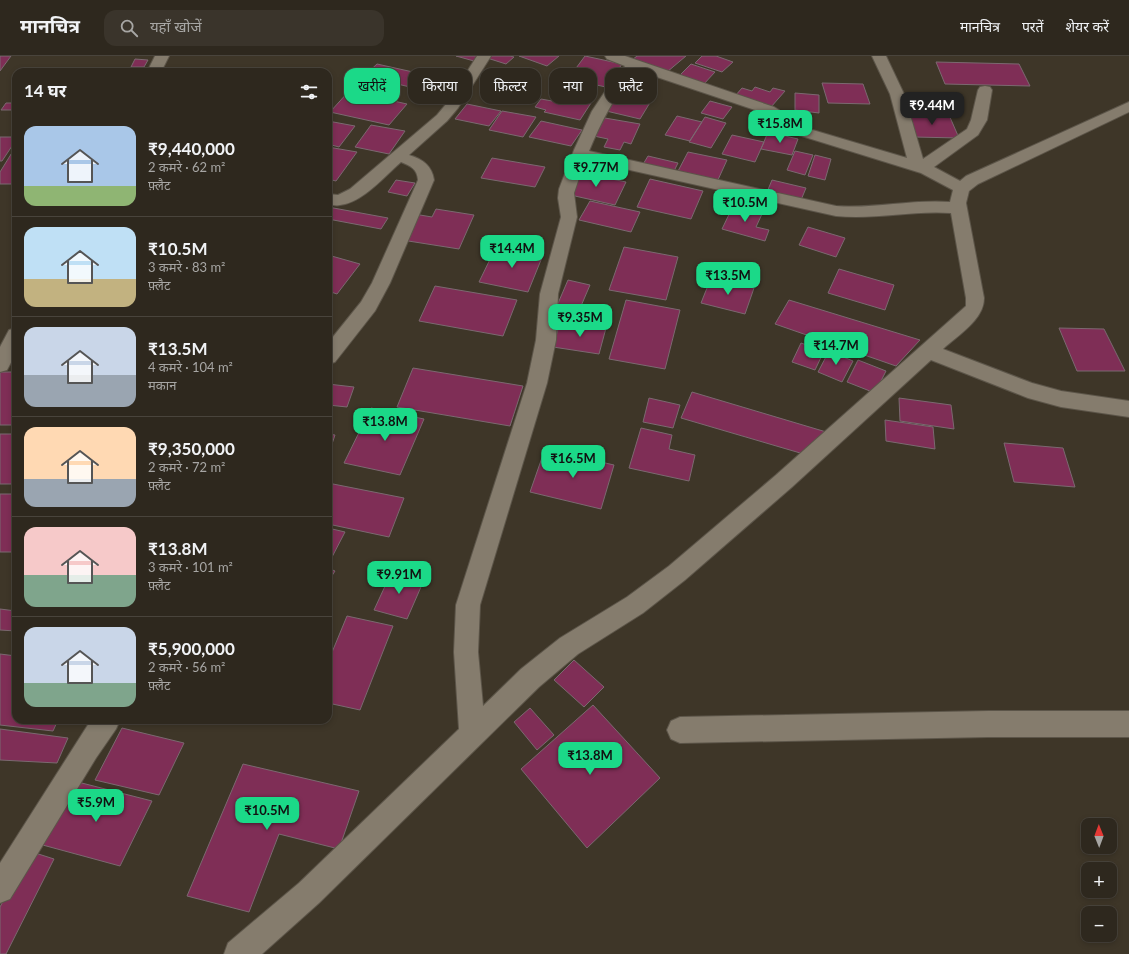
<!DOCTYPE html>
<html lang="hi">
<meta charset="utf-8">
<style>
body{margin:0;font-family:Lato,"Noto Sans Devanagari",sans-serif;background:#3a342b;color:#f1f3f6;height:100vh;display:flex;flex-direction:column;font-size:15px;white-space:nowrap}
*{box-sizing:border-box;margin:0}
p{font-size:13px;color:#a7a6a4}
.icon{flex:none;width:22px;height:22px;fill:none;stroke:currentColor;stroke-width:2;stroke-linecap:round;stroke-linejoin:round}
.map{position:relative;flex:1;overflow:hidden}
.panel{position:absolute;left:12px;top:12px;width:320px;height:656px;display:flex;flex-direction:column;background:#2e281e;border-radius:12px;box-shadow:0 2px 6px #0003,0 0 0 1px #49443c}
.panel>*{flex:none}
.guide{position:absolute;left:344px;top:12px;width:380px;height:36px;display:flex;gap:8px}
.needle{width:26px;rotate:359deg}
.tools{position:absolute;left:1081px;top:762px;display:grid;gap:8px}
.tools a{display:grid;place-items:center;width:36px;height:36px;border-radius:8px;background:#2e281e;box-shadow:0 2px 6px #0003,0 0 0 1px #49443c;font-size:20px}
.price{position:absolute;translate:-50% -34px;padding:0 9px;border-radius:8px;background:#1bd988;color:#111;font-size:13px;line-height:26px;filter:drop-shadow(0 1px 2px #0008)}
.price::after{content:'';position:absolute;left:50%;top:24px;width:12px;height:9px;margin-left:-6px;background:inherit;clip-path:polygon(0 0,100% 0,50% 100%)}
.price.active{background:#222;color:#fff}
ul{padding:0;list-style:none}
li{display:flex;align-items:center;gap:12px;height:100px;padding:0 12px}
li+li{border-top:1px solid #49443c}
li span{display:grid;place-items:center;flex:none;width:112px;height:80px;border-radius:12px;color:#555}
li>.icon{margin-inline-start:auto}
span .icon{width:48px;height:48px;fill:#fffc;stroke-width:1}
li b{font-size:17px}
h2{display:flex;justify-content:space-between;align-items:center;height:48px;padding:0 12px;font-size:17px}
.chip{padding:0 14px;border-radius:12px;background:#2e281e;box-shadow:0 2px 6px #0003,0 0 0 1px #49443c;font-size:14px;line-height:36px}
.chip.active{background:#1bd988;color:#111}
header{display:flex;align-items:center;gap:24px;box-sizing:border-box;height:56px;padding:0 20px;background:#2e281e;border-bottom:1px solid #49443c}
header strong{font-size:19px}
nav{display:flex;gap:22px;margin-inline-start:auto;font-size:14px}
.search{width:280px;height:36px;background:#3a342b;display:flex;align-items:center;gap:10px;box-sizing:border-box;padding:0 14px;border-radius:12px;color:#a7a6a4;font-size:15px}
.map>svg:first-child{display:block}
.building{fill:#7f2e56;stroke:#7b6970}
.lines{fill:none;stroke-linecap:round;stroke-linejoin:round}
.minor-casing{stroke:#5c5549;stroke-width:2}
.minor{fill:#857c6d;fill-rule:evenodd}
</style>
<header>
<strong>मानचित्र</strong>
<div class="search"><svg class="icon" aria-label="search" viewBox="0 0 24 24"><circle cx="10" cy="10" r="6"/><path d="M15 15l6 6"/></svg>यहाँ खोजें</div>
<nav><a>मानचित्र</a><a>परतें</a><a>शेयर करें</a></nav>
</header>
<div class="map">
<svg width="1129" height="898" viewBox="0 0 1129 898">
<rect width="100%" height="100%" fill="#3e3628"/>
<path class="building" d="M0 0H11L0 15Z
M456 0H478L474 5Z
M486 0H510L514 1 506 8 484 1Z
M519 0H559L547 10Z
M585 0 622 8 606 31 568 23Z
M637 0H686L667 16 632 4Z
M702 0H716L733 6 722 16 695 7Z
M135 3 148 4 144 11H131Z
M936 6 1019 8 1030 30 945 28Z
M377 8 422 18 410 31 364 20Z
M691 8 715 16 703 29 678 21Z
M506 15 540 25 530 36 495 26Z
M822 27 863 28 870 48 828 47Z
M617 31 654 40 640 63 602 54Z
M755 31 770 36 773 32 785 35 771 51 735 40 742 32 752 35Z
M349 35 407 48 389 69 330 56Z
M795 37 819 39V57L795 54Z
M556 39 591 47 580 64 544 56 546 54 535 51 541 43 552 45Z
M710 45 732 51 723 63 701 57Z
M6 47H16V54H1Z
M467 48 501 55 489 70 455 63Z
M502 55 536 61 523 81 489 74Z
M906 58 949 59 959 82 914 81Z
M677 60 702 66 690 85 665 79Z
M599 61 640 68 631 88 624 86 620 94 604 91 608 83 589 79Z
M705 61 726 67 711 92 689 86Z
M328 65 355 70 339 91 328 88Z
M541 65 582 74 571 90 529 81Z
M371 69 405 75 389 98 355 91Z
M768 76 798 83 792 99 761 93Z
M732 79 764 86 755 106 722 98Z
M0 81H16V84L2 105H0Z
M328 91 357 96 336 125 328 123Z
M13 95H16V128H0V116Z
M795 95 813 99 805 119 787 114Z
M688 96 727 104 717 126 677 117Z
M815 99 831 103 825 124 808 120Z
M648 100 678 107 673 117 642 110Z
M492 102 545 111 535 131 481 122Z
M578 116 626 126 615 149 566 138Z
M650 123 703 135 691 163 637 151Z
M396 124 415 127 407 140 388 136Z
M772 124 806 132 801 144 767 136Z
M590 145 640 156 631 176 579 164Z
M735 146 743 148 741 152 762 158 756 171 769 174 765 185 722 173Z
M328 151 388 162 381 173 328 163Z
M436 153 474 159 459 193 402 184 414 158 432 161Z
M808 171 845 182 836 201 799 189Z
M496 191 543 199 528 236 479 226Z
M624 191 678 201 666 244 609 234Z
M328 199 360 208 337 238 328 235Z
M839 213 894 229 885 254 828 237Z
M711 222 754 232 745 258 701 247Z
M568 224 590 229 578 257 556 252Z
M435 230 517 244 503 280 419 265Z
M626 244 680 254 665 313 609 303Z
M789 244 920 284 896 310 775 268Z
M560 266 606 272 599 298 553 291Z
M1059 272 1104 273 1125 315H1077Z
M801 287 824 295 815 314 792 306Z
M829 295 853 305 842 326 818 316Z
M858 304 886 315 875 337 847 326Z
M413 312 523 330 510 370 397 351Z
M0 316H16V369H0Z
M328 328 354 331 347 351 328 349Z
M692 336 833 378 807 399 681 362Z
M649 342 680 349 673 372 643 366Z
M899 342 951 349 954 373 900 365Z
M371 352 424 363 400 419 344 407Z
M885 364 933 371 935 393 886 385Z
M641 372 672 379 669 393 695 399 689 425 629 412Z
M0 378H16V428H0Z
M328 378 335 379 328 400Z
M1004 387 1063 392 1075 431 1014 426Z
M545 393 614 409 601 453 530 436Z
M328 427 404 442 389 481 328 468Z
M0 438H16V496H0Z
M328 472 345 476 331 503H328Z
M328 512 335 515 328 526Z
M392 515 424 524 407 563 374 554Z
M0 553 16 555V575L0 574Z
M347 560 393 570 360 654 328 647V606Z
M0 598 16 600V664H58L53 675 0 669Z
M574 604 604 631 584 651 554 624Z
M593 649 660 722 587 792 521 713Z
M530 652 554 679 537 694 514 666Z
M122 672 184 687 159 739 95 724Z
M0 673 68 682 57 707 0 704Z
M243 708 359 735 339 793 279 778 249 856 187 840Z
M74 725 152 745 120 810 39 788Z
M29 795 54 803 6 898H0V851Z"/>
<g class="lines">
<defs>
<path id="minor" d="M155 0H169L161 16H147Z
M477 0H491L458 52 447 65 409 99C423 103 432 110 434 124L390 227 375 255 335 306 328 308V287L361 246 372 227 418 124C417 113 411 110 401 106 385 120 362 147 340 149 337 150 332 149 328 148V138L338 139 350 133 437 59 447 47Z
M605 0H625L774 51 779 54 789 67 907 102 890 38 872 0H886L904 38 923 103 967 73 971 64 978 34 980 31 985 30 990 31 992 34 987 64 978 79 934 111 960 125 966 120 1129 46V56L978 128 969 135 966 147 984 242C984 264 958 279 943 293L1032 327 1061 335 1129 345V361L1061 351 1028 342 931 304 792 431 685 524 643 557 578 598 539 631 319 847 262 898H224L228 887 299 827 459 673 454 596 456 549 527 327 536 284 540 238 561 161 558 142 559 133 574 94 592 55 610 28 625 10 607 3ZM636 14 764 57 769 60 779 73 921 117 953 134 950 146C912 143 874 153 836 150L589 95C601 66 615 38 636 14ZM585 104 836 160C875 164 913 154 951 157L966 242V250L776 419 669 510 627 541 560 582 521 613 483 650 478 596 480 549 547 327 556 284 558 238 577 161 574 137Z
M16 272V297L7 314 0 316V291L9 274Z
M988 655H1129V681H988L680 687 671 683 667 674 671 665 680 661Z
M91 664H120L116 673 96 702 10 843 0 847V807Z"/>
</defs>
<use href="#minor" class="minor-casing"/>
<use href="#minor" class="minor"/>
</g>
</svg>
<div class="tools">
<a><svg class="needle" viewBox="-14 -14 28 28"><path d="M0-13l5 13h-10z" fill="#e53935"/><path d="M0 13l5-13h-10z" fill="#a7a6a4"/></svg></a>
<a>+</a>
<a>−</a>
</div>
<b class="price active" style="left:932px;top:70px">₹9.44M</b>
<b class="price" style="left:780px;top:88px">₹15.8M</b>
<b class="price" style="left:596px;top:132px">₹9.77M</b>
<b class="price" style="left:745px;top:167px">₹10.5M</b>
<b class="price" style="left:512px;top:213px">₹14.4M</b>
<b class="price" style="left:728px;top:240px">₹13.5M</b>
<b class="price" style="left:580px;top:282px">₹9.35M</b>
<b class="price" style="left:836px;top:310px">₹14.7M</b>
<b class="price" style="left:385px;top:386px">₹13.8M</b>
<b class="price" style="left:573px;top:423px">₹16.5M</b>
<b class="price" style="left:399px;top:539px">₹9.91M</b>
<b class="price" style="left:590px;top:720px">₹13.8M</b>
<b class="price" style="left:96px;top:767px">₹5.9M</b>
<b class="price" style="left:267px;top:775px">₹10.5M</b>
<div class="guide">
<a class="chip active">खरीदें</a>
<a class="chip">किराया</a>
<a class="chip">फ़िल्टर</a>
<a class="chip">नया</a>
<a class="chip">फ़्लैट</a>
</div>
<section class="panel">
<h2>14 घर<svg class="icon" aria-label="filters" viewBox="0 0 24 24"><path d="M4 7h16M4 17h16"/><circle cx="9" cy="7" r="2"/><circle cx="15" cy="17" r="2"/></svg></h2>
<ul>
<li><span style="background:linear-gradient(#a9c7e8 75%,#8fb573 0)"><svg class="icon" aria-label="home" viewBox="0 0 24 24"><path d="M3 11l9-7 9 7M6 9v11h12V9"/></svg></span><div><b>₹9,440,000</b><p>2 कमरे · 62 m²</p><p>फ़्लैट</p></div></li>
<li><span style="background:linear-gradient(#bfe0f5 65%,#c2b280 0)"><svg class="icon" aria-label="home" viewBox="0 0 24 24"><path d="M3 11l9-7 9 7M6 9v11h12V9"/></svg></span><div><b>₹10.5M</b><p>3 कमरे · 83 m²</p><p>फ़्लैट</p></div></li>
<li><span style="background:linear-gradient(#c9d6e8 60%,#9aa5b1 0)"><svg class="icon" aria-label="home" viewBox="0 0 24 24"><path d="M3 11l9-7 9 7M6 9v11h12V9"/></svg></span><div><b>₹13.5M</b><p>4 कमरे · 104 m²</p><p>मकान</p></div></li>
<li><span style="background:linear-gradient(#ffd9b3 65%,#9aa5b1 0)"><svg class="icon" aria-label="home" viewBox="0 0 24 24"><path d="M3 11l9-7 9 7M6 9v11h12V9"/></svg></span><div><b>₹9,350,000</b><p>2 कमरे · 72 m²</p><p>फ़्लैट</p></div></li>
<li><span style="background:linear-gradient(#f6c9c9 60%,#7fa58c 0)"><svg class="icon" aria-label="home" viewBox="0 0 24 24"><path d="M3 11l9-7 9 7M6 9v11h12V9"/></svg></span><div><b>₹13.8M</b><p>3 कमरे · 101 m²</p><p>फ़्लैट</p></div></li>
<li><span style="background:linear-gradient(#c9d6e8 70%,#7fa58c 0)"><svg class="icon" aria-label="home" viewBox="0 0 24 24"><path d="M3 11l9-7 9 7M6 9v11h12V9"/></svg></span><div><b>₹5,900,000</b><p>2 कमरे · 56 m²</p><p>फ़्लैट</p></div></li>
</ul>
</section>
</div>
